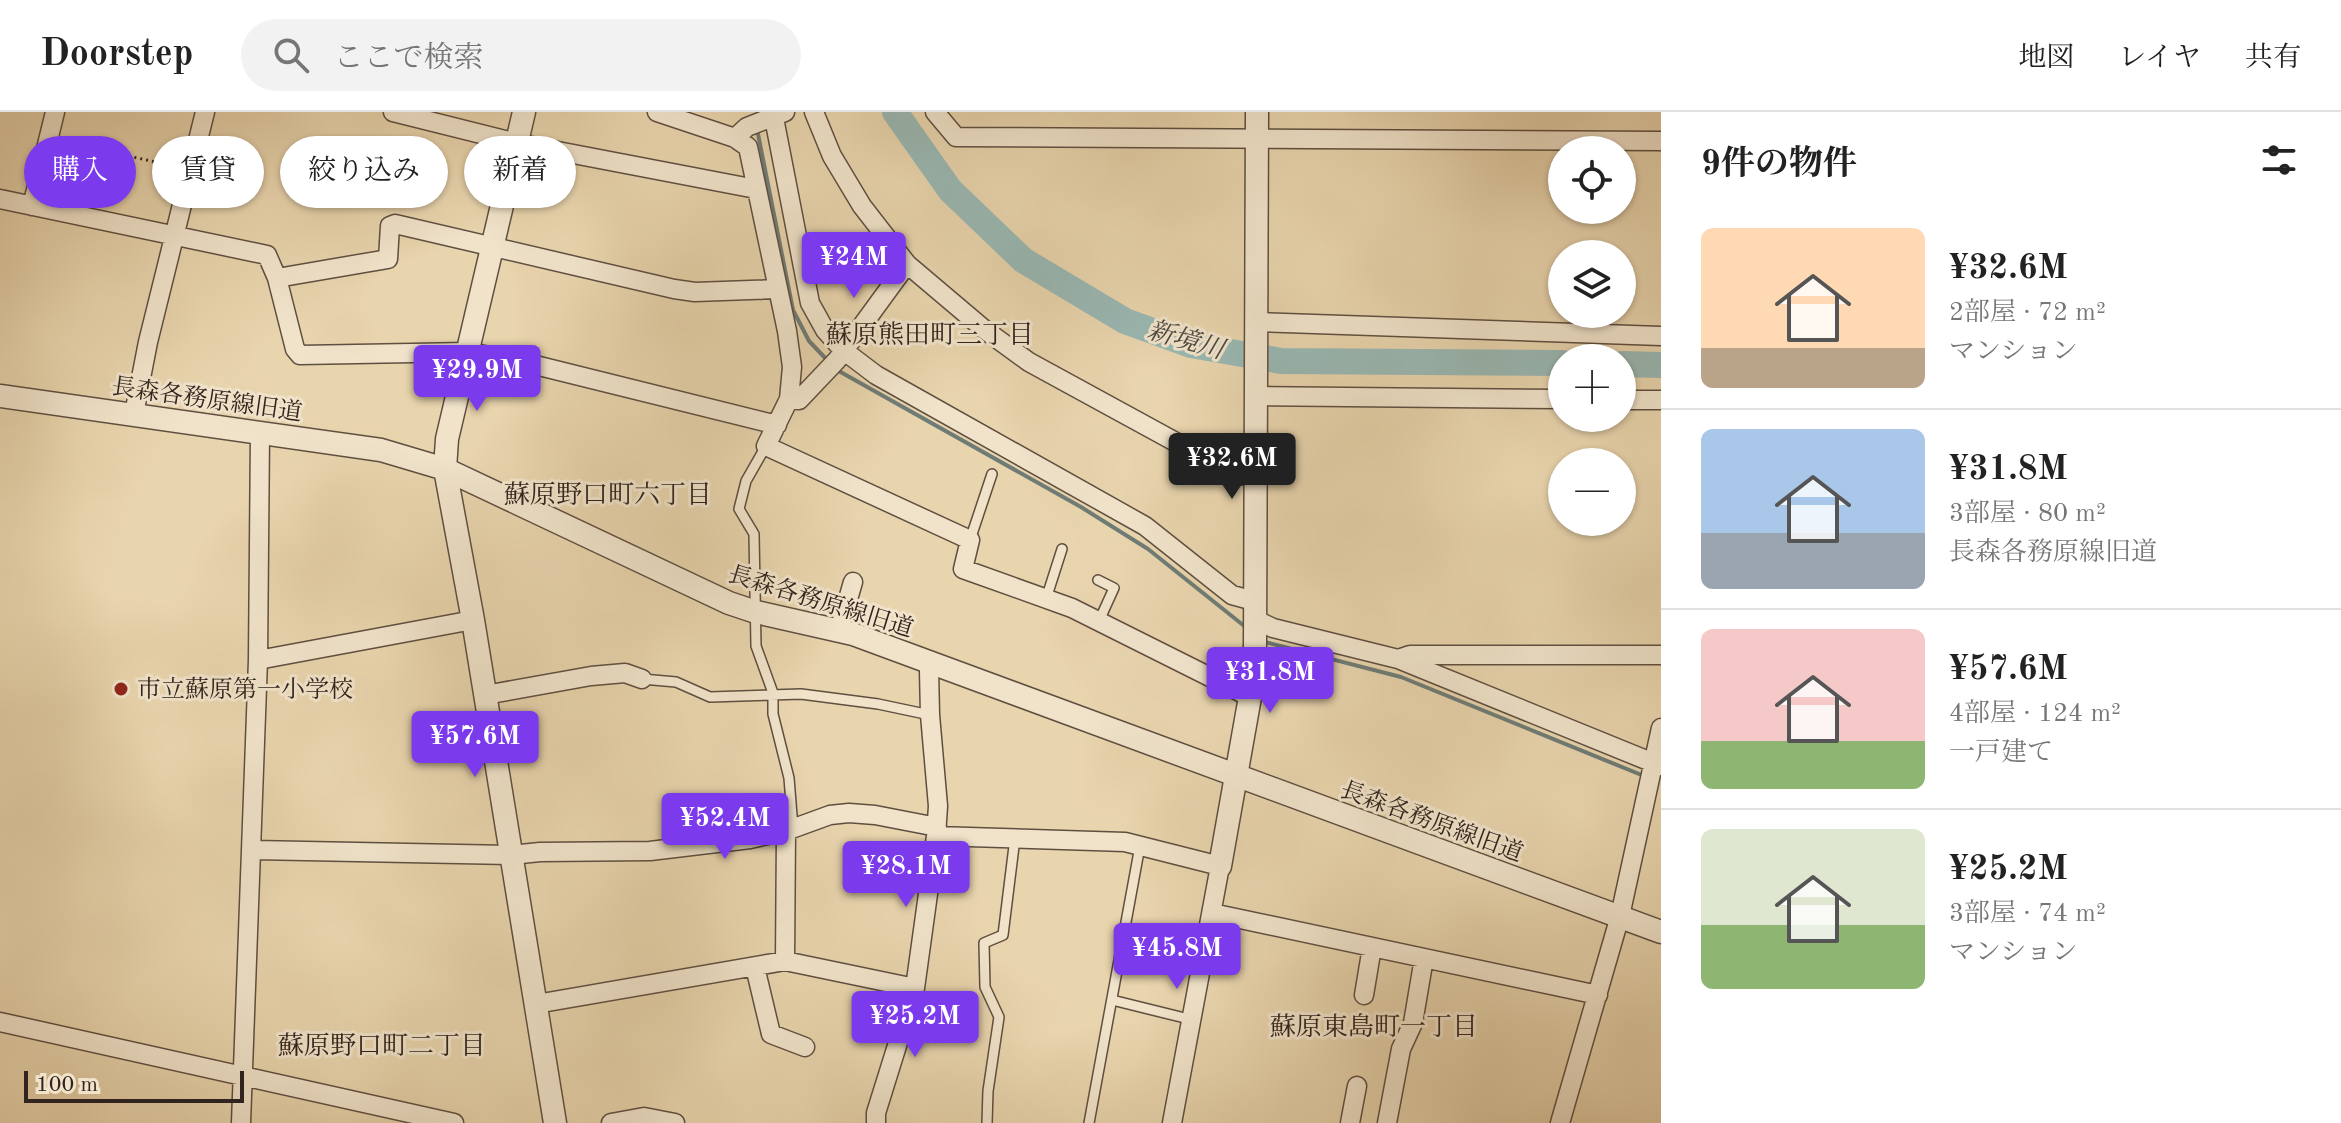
<!DOCTYPE html>
<html lang="ja">
<meta charset="utf-8">
<style>
body{margin:0;font-family:"Old Standard TT","Noto Serif JP",serif;background:#f2f2f2;color:#222;height:100vh;display:flex;flex-direction:column;font-size:30px;white-space:nowrap}
*{box-sizing:border-box;margin:0}
p{font-size:26px;color:#767676}
.icon{flex:none;width:44px;height:44px;fill:none;stroke:currentColor;stroke-width:2;stroke-linecap:round;stroke-linejoin:round}
.map{position:relative;flex:1;overflow:hidden}
.panel{display:flex;flex-direction:column;background:#fff;width:680px}
.panel>*{flex:none}
.banner{position:absolute;left:24px;top:24px;width:760px;height:72px;display:flex;gap:16px}
.tools{position:absolute;left:1548px;top:24px;display:grid;gap:16px}
.tools a{display:grid;place-items:center;width:88px;height:88px;border-radius:50%;background:#fff;box-shadow:0 2px 6px #0004;font-size:40px}
.scale{position:absolute;left:24px;bottom:20px;width:220px;box-sizing:border-box;padding-left:8px;border:4px solid #31231d;border-top:0;font-size:22px;line-height:28px;white-space:nowrap;color:#31231d;-webkit-text-stroke:6px #f0e3ca;paint-order:stroke}
.price{position:absolute;translate:-50% -68px;padding:0 18px;border-radius:8px;background:#7c3aed;color:#fff;font-size:26px;line-height:52px;filter:drop-shadow(0 2px 4px #0008)}
.price::after{content:'';position:absolute;left:50%;top:48px;width:24px;height:18px;margin-left:-12px;background:inherit;clip-path:polygon(0 0,100% 0,50% 100%)}
.price.on{background:#222;color:#fff}
ul{padding:0;list-style:none}
li{display:flex;align-items:center;gap:24px;height:200px;padding:0 40px}
li+li{border-top:2px solid #e0e0e0}
li span{display:grid;place-items:center;flex:none;width:224px;height:160px;border-radius:12px;color:#555}
li>.icon{margin-inline-start:auto}
span .icon{width:96px;height:96px;fill:#fffc;stroke-width:1}
li b{font-size:34px}
h2{display:flex;justify-content:space-between;align-items:center;height:96px;padding:0 40px;font-size:34px}
.chip{padding:0 28px;border-radius:36px;background:#fff;box-shadow:0 2px 6px #0004;font-size:28px;line-height:72px}
.chip.on{background:#7c3aed;color:#fff}
header{display:flex;align-items:center;gap:48px;box-sizing:border-box;height:112px;padding:0 40px;background:#fff;border-bottom:2px solid #e0e0e0}
header strong{font-size:38px}
nav{display:flex;gap:44px;margin-inline-start:auto;font-size:28px}
.search{width:560px;height:72px;background:#f2f2f2;display:flex;align-items:center;gap:20px;box-sizing:border-box;padding:0 28px;border-radius:44px;color:#767676;font-size:30px}
main{display:flex;flex:1;min-height:0}
.map>svg:first-child{display:block}
.lines{fill:none;stroke-linecap:round;stroke-linejoin:round}
.stream{stroke:#6f7c76;stroke-width:4}
.river{stroke:#99b7b2;stroke-width:26}
.service-casing{stroke:#5f4f41;stroke-width:12}
.minor-casing{stroke:#5f4f41;stroke-width:21}
.tertiary-casing{stroke:#5f4f41;stroke-width:25}
.path{stroke:#31231d;stroke-width:3;stroke-dasharray:2 4;stroke-linecap:butt}
.service{stroke:#f0e3ca;stroke-width:9}
.minor{stroke:#f0e3ca;stroke-width:18}
.tertiary{stroke:#f0e3ca;stroke-width:22}
.poi-dot{fill:#8f2418;stroke:#f0e3ca;stroke-width:3}
.labels{text-anchor:middle;stroke-width:6;stroke-linejoin:round;paint-order:stroke}
.street-label{font-size:24px;fill:#31231d;stroke:#f0e3ca}
.poi-label{font-size:24px;fill:#31231d;stroke:#f0e3ca;text-anchor:start}
.neighbourhood-label{font-size:26px;fill:#31231d;stroke:#f0e3ca}
.water-label{font-size:26px;font-style:italic;fill:#4b4842;stroke:#f0e3ca}
</style>
<header>
<strong>Doorstep</strong>
<div class="search"><svg class="icon" aria-label="search" viewBox="0 0 24 24"><circle cx="10" cy="10" r="6"/><path d="M15 15l6 6"/></svg>ここで検索</div>
<nav><a>地図</a><a>レイヤ</a><a>共有</a></nav>
</header>
<main>
<div class="map">
<svg width="1661" height="1011" viewBox="0 0 1661 1011">
<rect width="100%" height="100%" fill="#e8d4ad"/>
<filter id="stains"><feTurbulence type="fractalNoise" baseFrequency=".0025" numOctaves="4"/><feColorMatrix values="0 0 0 0 .2 0 0 0 0 .09 0 0 0 0 .02 0 0 0 .5 -.17"/></filter>
<radialGradient id="worn" r=".72"><stop offset=".6" stop-color="#630" stop-opacity="0"/><stop offset="1" stop-color="#630" stop-opacity=".3"/></radialGradient>
<g class="lines">
<path class="stream" d="M757 17 793 198 809 229 828 249
M837 258 1081 395 1148 437 1248 517
M1265 530 1401 565 1644 664"/>
<path class="river" d="M895 0 950 78 1023 148 1125 209 1191 233 1281 249 1562 251
M1622 252 1661 253"/>
<defs>
<path id="service" d="M766 334 746 369 739 397 754 422 756 534 773 581V602L789 666 793 716
M970 428 992 362
M1098 468 1114 476 1099 509
M1046 487 1062 437
M642 567 676 570 710 585 801 582 878 592 930 603
M1112 888 1193 908
M987 1011 988 979 999 905 985 875 984 831 1003 823 1015 726
M1089 1011 1140 734"/>
<path id="minor" d="M393 0 521 32 756 77
M657 0 735 26 748 35 787 219 792 255 789 287 766 334 970 428 963 457 1072 496 1250 585
M814 0 832 44 862 94 907 152 985 218 1029 250 1236 363 1255 364
M935 0 956 25 1661 29
M774 6 810 191 825 218 843 238 876 263 1145 414 1232 483 1254 489
M735 26 747 15 785 0
M0 87 267 143 277 166 295 237 300 243 468 240 523 250 777 313
M32 94 55 0
M277 166 388 147 390 114 395 112 674 177 695 180 777 177
M1255 210 1661 224
M1255 284 1562 287
M789 287 799 288 837 248 907 152
M1622 288H1661
M134 302 148 230 205 0
M1254 507 1273 516 1398 547
M839 518 853 470
M1661 543H1410L1398 547 1661 654
M258 548 473 508
M485 583 591 564 625 561 642 567
M936 724 1125 730 1220 754 1172 1011
M251 738 511 743 540 740 650 739 750 727 786 719 830 703 849 701 875 703 937 715
M1212 801 1598 883
M785 849 786 719
M755 855 771 922 805 935
M1364 883 1372 835
M536 892 785 849 915 876
M0 910 454 1011
M241 1011 258 548 260 320
M611 1011 644 1005 675 1011
M876 1011V1001L915 876 936 724 938 694 930 603 929 558 932 550
M1350 1011 1357 974
M1387 1011 1401 937 1413 911 1424 846
M1560 1011 1620 804 1661 616"/>
<path id="tertiary" d="M524 0 447 327 445 357 473 508 555 1011
M0 284 381 338 445 357 729 491 756 500 853 522 1661 820
M1220 754 1250 585 1255 534 1257 0"/>
</defs>
<use href="#service" class="service-casing"/>
<use href="#minor" class="minor-casing"/>
<use href="#tertiary" class="tertiary-casing"/>
<path class="path" d="M64 30 174 54"/>
<use href="#service" class="service"/>
<use href="#minor" class="minor"/>
<use href="#tertiary" class="tertiary"/>
</g>
<circle class="poi-dot" cx="121" cy="577" r="8"/>
<g class="labels">
<g class="street-label">
<text transform="translate(207 287) rotate(8)" y="8">長森各務原線旧道</text>
<text transform="translate(821 489) rotate(17)" y="8">長森各務原線旧道</text>
<text transform="translate(1432 709) rotate(20)" y="8">長森各務原線旧道</text>
</g>
<g class="poi-label">
<text x="137" y="585">市立蘇原第一小学校</text>
</g>
<g class="neighbourhood-label">
<text x="930" y="231">蘇原熊田町三丁目</text>
<text x="608" y="391">蘇原野口町六丁目</text>
<text x="1374" y="923">蘇原東島町一丁目</text>
<text x="382" y="942">蘇原野口町二丁目</text>
</g>
<g class="water-label">
<text transform="translate(1186 227) rotate(16)" y="9">新境川</text>
</g>
</g>
<rect width="100%" height="100%" filter="url(#stains)"/>
<rect width="100%" height="100%" fill="url(#worn)"/>
</svg>
<div class="tools">
<a><svg class="icon" aria-label="locate" viewBox="0 0 24 24"><circle cx="12" cy="12" r="6"/><path d="M12 2v4M12 18v4M2 12h4M18 12h4"/></svg></a>
<a><svg class="icon" aria-label="layers" viewBox="0 0 24 24"><path d="M12 4l9 5-9 5-9-5zM3 14l9 5 9-5"/></svg></a>
<a>+</a>
<a>−</a>
</div>
<div class="scale">100 m</div>
<b class="price" style="left:854px;top:188px">¥24M</b>
<b class="price" style="left:477px;top:301px">¥29.9M</b>
<b class="price on" style="left:1232px;top:389px">¥32.6M</b>
<b class="price" style="left:1270px;top:603px">¥31.8M</b>
<b class="price" style="left:475px;top:667px">¥57.6M</b>
<b class="price" style="left:725px;top:749px">¥52.4M</b>
<b class="price" style="left:906px;top:797px">¥28.1M</b>
<b class="price" style="left:1177px;top:879px">¥45.8M</b>
<b class="price" style="left:915px;top:947px">¥25.2M</b>
<div class="banner">
<a class="chip on">購入</a>
<a class="chip">賃貸</a>
<a class="chip">絞り込み</a>
<a class="chip">新着</a>
</div>
</div>
<section class="panel">
<h2>9件の物件<svg class="icon" aria-label="filters" viewBox="0 0 24 24"><path d="M4 7h16M4 17h16"/><circle cx="9" cy="7" r="2"/><circle cx="15" cy="17" r="2"/></svg></h2>
<ul>
<li><span style="background:linear-gradient(#ffd9b3 75%,#b9a48a 0)"><svg class="icon" aria-label="home" viewBox="0 0 24 24"><path d="M3 11l9-7 9 7M6 9v11h12V9"/></svg></span><div><b>¥32.6M</b><p>2部屋 · 72 m²</p><p>マンション</p></div></li>
<li><span style="background:linear-gradient(#a9c7e8 65%,#9aa5b1 0)"><svg class="icon" aria-label="home" viewBox="0 0 24 24"><path d="M3 11l9-7 9 7M6 9v11h12V9"/></svg></span><div><b>¥31.8M</b><p>3部屋 · 80 m²</p><p>長森各務原線旧道</p></div></li>
<li><span style="background:linear-gradient(#f6c9c9 70%,#8fb573 0)"><svg class="icon" aria-label="home" viewBox="0 0 24 24"><path d="M3 11l9-7 9 7M6 9v11h12V9"/></svg></span><div><b>¥57.6M</b><p>4部屋 · 124 m²</p><p>一戸建て</p></div></li>
<li><span style="background:linear-gradient(#dfe7d0 60%,#8fb573 0)"><svg class="icon" aria-label="home" viewBox="0 0 24 24"><path d="M3 11l9-7 9 7M6 9v11h12V9"/></svg></span><div><b>¥25.2M</b><p>3部屋 · 74 m²</p><p>マンション</p></div></li>
</ul>
</section>
</main>
